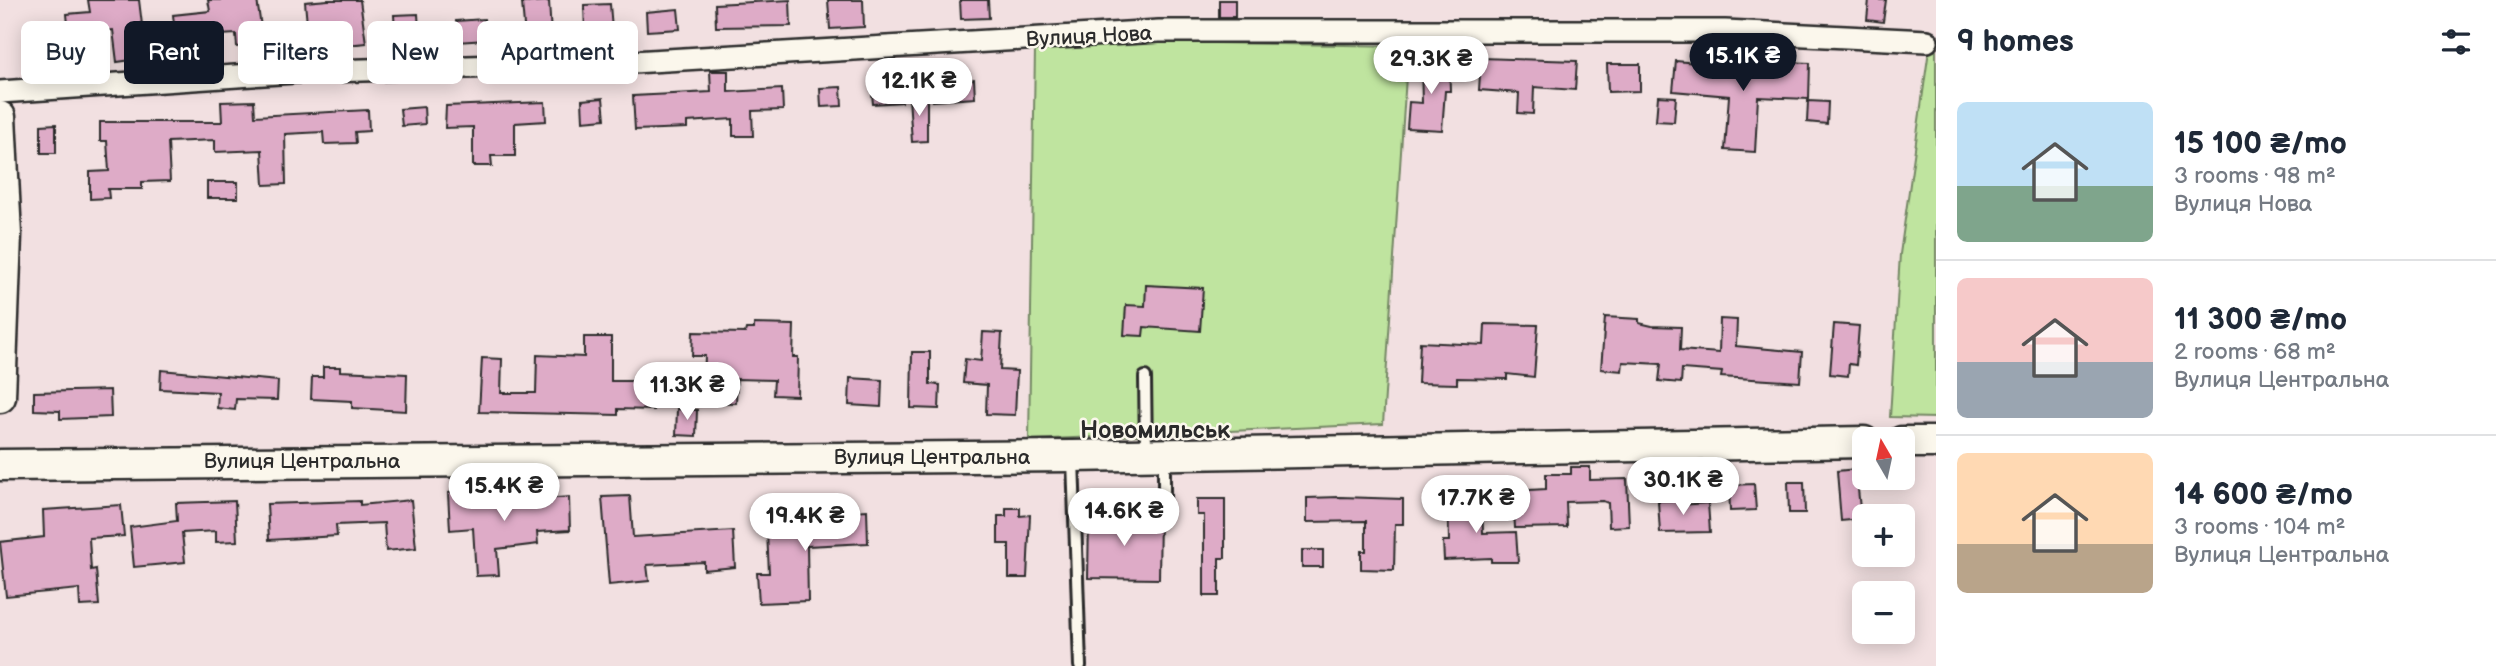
<!DOCTYPE html>
<meta charset="utf-8">
<style>
body{margin:0;font-family:"Balsamiq Sans",sans-serif;background:#f6f6f7;color:#1f2937;height:100vh;display:flex;flex-direction:column;font-size:26px;white-space:nowrap}
*{box-sizing:border-box;margin:0}
p{font-size:23px;color:#747a83}
.icon{flex:none;width:38px;height:38px;fill:none;stroke:currentColor;stroke-width:2;stroke-linecap:round;stroke-linejoin:round}
.map{position:relative;flex:1;overflow:hidden}
.details{display:flex;flex-direction:column;background:#fff;width:560px}
.details>*{flex:none}
.top-card{position:absolute;left:21px;top:21px;width:665px;height:63px;display:flex;gap:14px}
.needle{width:46px;rotate:351deg}
.buttons{position:absolute;left:1852px;top:427px;display:grid;gap:14px}
.buttons a{display:grid;place-items:center;width:63px;height:63px;border-radius:10px;background:#fff;box-shadow:0 4px 18px #0003;font-size:35px}
.price{position:absolute;translate:-50% -60px;padding:0 16px;border-radius:24px;background:#fff;color:#222;font-size:23px;line-height:46px;filter:drop-shadow(0 2px 4px #0008)}
.price::after{content:'';position:absolute;left:50%;top:42px;width:21px;height:16px;margin-left:-10px;background:inherit;clip-path:polygon(0 0,100% 0,50% 100%)}
.price.selected{background:#111827;color:#fff}
ul{padding:0;list-style:none}
li{display:flex;align-items:center;gap:21px;height:175px;padding:0 21px}
li+li{border-top:2px solid #e0e1e3}
li span{display:grid;place-items:center;flex:none;width:196px;height:140px;border-radius:10px;color:#555}
li>.icon{margin-inline-start:auto}
span .icon{width:84px;height:84px;fill:#fffc;stroke-width:1}
li b{font-size:30px}
h2{display:flex;justify-content:space-between;align-items:center;height:84px;padding:0 21px;font-size:30px}
.chip{padding:0 24px;border-radius:10px;background:#fff;box-shadow:0 4px 18px #0003;font-size:24px;line-height:63px}
.chip.selected{background:#111827;color:#fff}
main{display:flex;flex:1;min-height:0}
.map>svg:first-child{display:block}
.green{fill:#bfe49f;stroke:#758865;stroke-width:2}
.building{fill:#deabc7;stroke:#2b2b2b;stroke-width:2}
.lines{fill:none;stroke-linecap:round;stroke-linejoin:round}
.lane-casing{stroke:#2b2b2b;stroke-width:16}
.street-casing{stroke:#2b2b2b;stroke-width:26}
.secondary-casing{stroke:#2b2b2b;stroke-width:35}
.lane{stroke:#fbf7ec;stroke-width:10}
.street{stroke:#fbf7ec;stroke-width:21}
.secondary{stroke:#fbf7ec;stroke-width:30}
.labels{text-anchor:middle;stroke-width:5;stroke-linejoin:round;paint-order:stroke}
.street-label{font-size:21px;fill:#2b2b2b;stroke:#fbf7ec}
.quarter-label{font-size:24px;font-weight:bold;fill:#2b2b2b;stroke:#fbf7ec}
</style>
<main>
<div class="map">
<svg width="1936" height="666" viewBox="0 0 1936 666">
<rect width="100%" height="100%" fill="#f2e0e1"/>
<filter id="ink" filterUnits="userSpaceOnUse"><feTurbulence type="fractalNoise" baseFrequency=".0143" numOctaves="2"/><feDisplacementMap in="SourceGraphic" scale="14" xChannelSelector="R" yChannelSelector="G"/><feConvolveMatrix kernelMatrix="1 2 1 2 8 2 1 2 1" color-interpolation-filters="sRGB"/></filter>
<g filter="url(#ink)">
<path class="green" d="M1150 42 1408 46 1383 424 1029 440 1035 49Z
M1929 50 1936 51V418L1890 417 1900 254Z"/>
<path class="building" d="M88 0H139L146 58 117 62 113 30 69 35 67 14 90 12Z
M208 0H257L261 27 295 24 297 46 276 48V43L237 47 236 34 205 36 206 45 177 49 173 15 210 11Z
M328 0H360L366 43 347 45 348 57 332 58 328 21 307 24 305 2Z
M790 0 791 26 716 27 715 4Z
M828 0H863L864 27 830 29Z
M960 0H988L989 18 961 19Z
M1219 0H1235V17H1219Z
M1869 0H1886L1883 22 1867 20Z
M549 1 551 35 525 37 522 3Z
M610 4 612 30 585 32 584 5Z
M678 9 680 29 647 31 646 12Z
M418 14 420 45 396 46 394 15Z
M484 19 486 40 457 42 456 21Z
M65 21 68 47 54 48 55 56 35 58 31 30 50 28 49 23Z
M1481 58 1577 61 1575 90 1534 87 1533 114 1518 113 1519 93 1479 90Z
M1449 59 1450 91H1445L1442 130 1407 128 1409 102 1422 103 1421 60Z
M1676 61 1706 64V67L1782 70 1783 62 1810 63 1809 99 1758 97 1755 152 1725 150 1729 96 1673 91Z
M1607 64H1640V91L1608 92Z
M962 68 963 80 974 79 975 98 933 101 931 70Z
M710 71H728V92L782 89 783 110 752 111 753 136H733V119L687 122V128L635 130 633 96 711 92Z
M901 81 902 102 873 104 871 83Z
M841 87 842 106 821 107 820 88Z
M927 96V141L912 142 909 97Z
M1658 96 1676 97 1674 122 1656 121Z
M603 98 605 119 583 121 582 100Z
M254 101 255 116 368 110 369 131 355 132 356 143 324 144 323 132 285 134 286 184 264 185 262 150 215 152V140L168 142 170 181 142 182V189H108L109 198 90 199V172L109 171 107 141H100V122H222L221 102Z
M1808 101 1828 102 1827 124 1807 122Z
M545 102 546 121 515 123V156H491L492 166H473V127L445 128 446 106Z
M424 107 425 124 402 126 400 109Z
M56 124V153H41V125Z
M207 182H238V198H207Z
M1146 285 1203 288 1200 331 1144 327 1143 336 1124 335 1126 305 1145 306Z
M1605 317 1639 319V323L1652 326 1681 327 1680 350 1719 353 1720 319 1737 320 1736 346 1802 352 1800 382 1721 377 1722 372 1682 369 1681 383 1659 381 1661 364 1623 362 1622 371 1601 369Z
M754 324 794 325 793 357H798L797 396 773 395 774 380 737 379 736 403 703 402 705 356H692L693 332 745 333 746 329H754Z
M1485 324 1538 325 1534 377 1507 374V379L1457 378V384L1418 383 1420 342 1484 345Z
M1834 324 1859 326 1856 365 1849 364 1848 376 1830 374Z
M983 332 1002 333 1000 370 1017 371 1015 415 986 414 987 385 963 383 965 359 981 361Z
M584 337H611V381H654L653 410 618 409V415L479 412 482 358 502 359 501 393H536L537 355 584 357Z
M912 352H930V384L940 385 939 409 911 408Z
M323 367H340V371L407 374 406 411 352 408V401L311 399 312 377H323Z
M161 370 278 381 277 400 236 399 235 410 217 408 218 392 160 389Z
M850 378 882 380 881 407 849 405Z
M110 390 111 417 60 419V411L34 410V392Z
M677 409 697 410 696 436 676 435Z
M1571 467H1590V480L1627 479 1629 526 1609 527 1608 503 1603 501 1566 502 1567 527 1515 528 1513 491 1546 489V474H1571Z
M1856 469 1861 519 1841 521 1837 471Z
M1788 482H1804L1805 513H1789Z
M1754 484 1756 510 1730 511 1729 485Z
M469 491V495L503 491 504 502 569 497 570 530 537 532 538 544 497 549 499 575 476 576 473 528 450 530 448 493Z
M630 496 633 537 733 531 735 567 704 570V562L647 565 649 581 609 585 602 497Z
M1340 497 1403 499V524H1395L1394 570 1361 569V551H1366V521L1307 522V498Z
M1448 497H1482L1483 533 1516 532 1518 562H1491V558L1444 560 1443 541H1449Z
M1197 499H1225V558H1219V596H1204V515H1197Z
M411 500 416 548 386 551 384 523 336 525 337 536 269 540 267 504 360 501V505Z
M1679 500V505L1708 503 1710 532 1660 533 1658 501Z
M235 501 237 541 216 542V531L182 533 185 562 134 567 130 527 177 521 176 503Z
M121 505 124 536 89 538 91 570 96 569 99 605 80 606 79 589 6 596 0 542 44 537 43 510Z
M1006 508H1020V516L1030 515 1027 578H1009V544H998V516H1006Z
M867 510 868 543 807 546 808 601 759 603 757 573H769L767 532 779 531V523L822 522V513Z
M1089 516 1160 517 1159 579 1088 578Z
M1302 550H1323V567H1302Z"/>
<g class="lines">
<defs>
<path id="lane" d="M1145 377 1146 452
M1073 459 1080 666
M1119 507H1164V457"/>
<path id="street" d="M0 92 295 72 633 62 1159 31H1725L1927 41"/>
<path id="secondary" d="M0 117 6 235 0 397
M1902 442H1936
M0 465 1073 456 1864 442"/>
</defs>
<use href="#lane" class="lane-casing"/>
<use href="#street" class="street-casing"/>
<use href="#secondary" class="secondary-casing"/>
<use href="#lane" class="lane"/>
<use href="#street" class="street"/>
<use href="#secondary" class="secondary"/>
</g>
</g>
<g class="labels">
<g class="street-label">
<text transform="translate(1089 36) rotate(-3)" y="7">Вулиця Нова</text>
<text x="932" y="464">Вулиця Центральна</text>
<text x="302" y="468">Вулиця Центральна</text>
</g>
<g class="quarter-label">
<text x="1155" y="438">Новомильськ</text>
</g>
</g>
</svg>
<div class="buttons">
<a><svg class="needle" viewBox="-14 -14 28 28"><path d="M0-13l5 13h-10z" fill="#e53935"/><path d="M0 13l5-13h-10z" fill="#747a83"/></svg></a>
<a>+</a>
<a>−</a>
</div>
<b class="price selected" style="left:1743px;top:93px">15.1K ₴</b>
<b class="price" style="left:1431px;top:96px">29.3K ₴</b>
<b class="price" style="left:919px;top:118px">12.1K ₴</b>
<b class="price" style="left:687px;top:422px">11.3K ₴</b>
<b class="price" style="left:1683px;top:517px">30.1K ₴</b>
<b class="price" style="left:504px;top:523px">15.4K ₴</b>
<b class="price" style="left:1476px;top:535px">17.7K ₴</b>
<b class="price" style="left:1124px;top:548px">14.6K ₴</b>
<b class="price" style="left:805px;top:553px">19.4K ₴</b>
<div class="top-card">
<a class="chip">Buy</a>
<a class="chip selected">Rent</a>
<a class="chip">Filters</a>
<a class="chip">New</a>
<a class="chip">Apartment</a>
</div>
</div>
<section class="details">
<h2>9 homes<svg class="icon" aria-label="filters" viewBox="0 0 24 24"><path d="M4 7h16M4 17h16"/><circle cx="9" cy="7" r="2"/><circle cx="15" cy="17" r="2"/></svg></h2>
<ul>
<li><span style="background:linear-gradient(#bfe0f5 60%,#7fa58c 0)"><svg class="icon" aria-label="home" viewBox="0 0 24 24"><path d="M3 11l9-7 9 7M6 9v11h12V9"/></svg></span><div><b>15 100 ₴/mo</b><p>3 rooms · 98 m²</p><p>Вулиця Нова</p></div></li>
<li><span style="background:linear-gradient(#f6c9c9 60%,#9aa5b1 0)"><svg class="icon" aria-label="home" viewBox="0 0 24 24"><path d="M3 11l9-7 9 7M6 9v11h12V9"/></svg></span><div><b>11 300 ₴/mo</b><p>2 rooms · 68 m²</p><p>Вулиця Центральна</p></div></li>
<li><span style="background:linear-gradient(#ffd9b3 65%,#b9a48a 0)"><svg class="icon" aria-label="home" viewBox="0 0 24 24"><path d="M3 11l9-7 9 7M6 9v11h12V9"/></svg></span><div><b>14 600 ₴/mo</b><p>3 rooms · 104 m²</p><p>Вулиця Центральна</p></div></li>
</ul>
</section>
</main>
